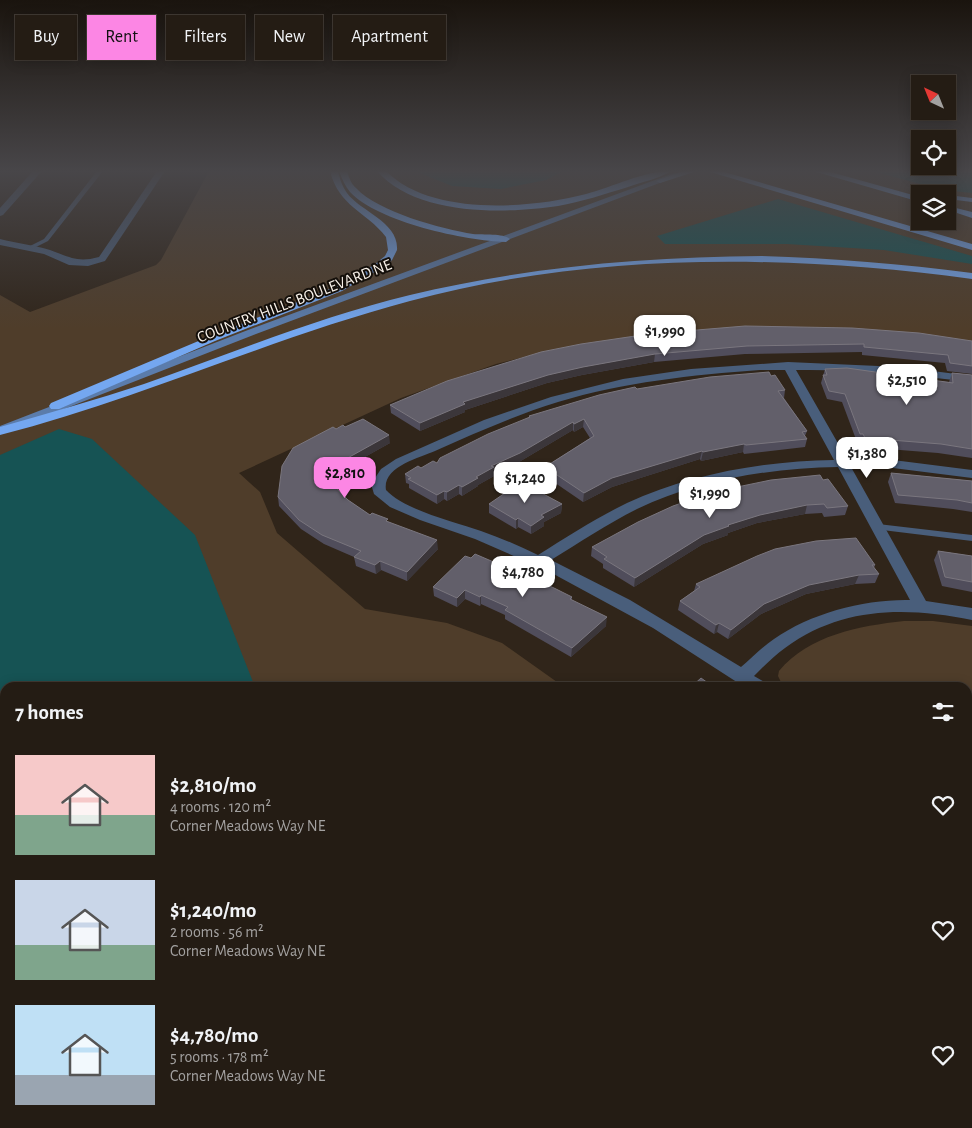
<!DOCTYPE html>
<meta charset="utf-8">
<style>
body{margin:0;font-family:"Alegreya Sans",sans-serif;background:#302922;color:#f1f3f6;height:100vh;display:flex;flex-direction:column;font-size:19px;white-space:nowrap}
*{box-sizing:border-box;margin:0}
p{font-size:16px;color:#a3a1a0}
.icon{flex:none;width:28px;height:28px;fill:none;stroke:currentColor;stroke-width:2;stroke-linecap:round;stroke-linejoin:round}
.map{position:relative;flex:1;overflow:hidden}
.details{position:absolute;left:0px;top:682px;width:972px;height:446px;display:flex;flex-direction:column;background:#241c14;border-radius:15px 15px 0 0;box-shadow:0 2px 12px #0003,0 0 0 1px #413a34}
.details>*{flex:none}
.guide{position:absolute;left:15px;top:15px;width:500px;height:45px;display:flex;gap:10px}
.needle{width:32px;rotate:317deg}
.fabs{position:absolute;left:911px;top:75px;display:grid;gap:10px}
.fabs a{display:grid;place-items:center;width:45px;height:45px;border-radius:0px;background:#241c14;box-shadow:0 2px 12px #0003,0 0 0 1px #413a34;font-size:25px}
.price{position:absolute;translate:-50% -42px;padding:0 11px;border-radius:10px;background:#fff;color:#222;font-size:16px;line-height:32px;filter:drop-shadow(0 1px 2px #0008)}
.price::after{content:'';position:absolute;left:50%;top:30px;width:15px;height:11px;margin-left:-8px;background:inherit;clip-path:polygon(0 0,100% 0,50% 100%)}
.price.on{background:#fc86e4;color:#111}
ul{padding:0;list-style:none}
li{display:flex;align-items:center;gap:15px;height:125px;padding:0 15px}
li span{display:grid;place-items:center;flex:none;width:140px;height:100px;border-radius:0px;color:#555}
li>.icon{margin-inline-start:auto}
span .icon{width:60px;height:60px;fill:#fffc;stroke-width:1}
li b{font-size:21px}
h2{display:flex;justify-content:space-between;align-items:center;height:60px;padding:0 15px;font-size:21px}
.tag{padding:0 18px;border-radius:0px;background:#241c14;box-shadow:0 2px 12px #0003,0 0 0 1px #413a34;font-size:18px;line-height:45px}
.tag.on{background:#fc86e4;color:#111}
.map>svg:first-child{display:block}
.green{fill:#4f3d2a;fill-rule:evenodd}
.water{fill:#165354}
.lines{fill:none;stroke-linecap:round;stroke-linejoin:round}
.service{fill:#495e7b;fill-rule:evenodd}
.minor{fill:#495e7b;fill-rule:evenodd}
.tertiary{fill:#495e7b;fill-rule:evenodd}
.secondary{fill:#5b7cab;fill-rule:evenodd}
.motorway{fill:#74a7f0;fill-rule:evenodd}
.wall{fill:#504d5b}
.shaded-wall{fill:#3b363a}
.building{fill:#625f6a;stroke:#7a767e}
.labels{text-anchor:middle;stroke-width:4;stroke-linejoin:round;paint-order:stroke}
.far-street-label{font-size:16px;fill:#f9f2ea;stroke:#140f0a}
</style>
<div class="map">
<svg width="972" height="1128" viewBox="0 0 972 1128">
<rect width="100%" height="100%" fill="#30251a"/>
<path class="green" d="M209 171H972V342L730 328 638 336 549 351 496 364 401 398 239 473 260 492 277 533 365 609 447 623 502 643 564 687 5 688V1124H752L748 1128H0V295L30 312 156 265 161 260ZM920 194H948V221H920Z
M904 621H933L972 626V805L968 802V688H784L778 676 779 671C809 635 859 626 904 621Z"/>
<path class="water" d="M415 171H563L546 180 501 189 452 186Z
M872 171H972V193L943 190Z
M778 199 972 256V264L884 250 787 244H665L657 236Z
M59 429 92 439 195 535 255 687 5 688V945L0 943V455Z
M220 1124H524L519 1128H227Z"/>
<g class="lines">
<path class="service" d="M97 171H103L48 241 32 249H28V247L44 239Z
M878 524 972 535V541L874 529 873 527 874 525Z"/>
<path class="minor" d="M33 171H42L3 215 0 216V208Z
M157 171H165L105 261 88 266 69 265 44 254 0 245V239C16 243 34 245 50 250 70 257 77 263 99 257Z
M788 362 901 367 972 376V382C913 375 855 369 796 370L847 459 893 460 972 470V478L893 468 851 467 926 601 972 608V620C907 607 842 606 785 648 774 656 764 666 754 676L766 683 768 688H746L653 628 548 571 475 539 420 520 390 507 374 494 371 484 381 469 396 459 484 420 551 397 623 379 691 369ZM760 370H785L834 460C764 461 690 474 627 503 596 518 567 537 538 555 520 546 501 538 481 531 455 522 404 510 386 490 382 467 419 458 435 451 475 433 516 415 558 402 624 382 692 375 760 370ZM838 467 910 600C865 599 811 613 774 639 762 647 752 658 741 667L630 600 551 560C579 543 607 524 637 509 698 480 770 468 838 467Z
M968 814 972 816V835L968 833Z"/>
<path class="tertiary" d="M972 925V951L968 953V927Z
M829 1124H856L854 1128H827Z"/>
<path class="secondary" d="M674 173 681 175 256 334 0 434V426L248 330Z"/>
<path class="motorway" d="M330 171H338C340 179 342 186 347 193 361 212 399 222 397 250L392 260 385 266 342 291 215 341 59 409H51L49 406 51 403 208 337 335 287 374 265 385 256 388 250 386 237C366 211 339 207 330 171Z
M339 171H347C349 177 351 184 356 188 378 212 442 229 473 234 483 235 503 233 510 239L506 242C466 241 378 222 350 192 345 186 342 179 339 171Z
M377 171H386C430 216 529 209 586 194 613 187 643 171 671 171 659 179 641 182 628 187 605 194 581 202 558 206 504 214 416 216 377 171Z
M683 171H697L660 183 656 181Z
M707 171H721L972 244V250Z
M813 171H827L920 197V202Z
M948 195 972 198V202L948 199Z
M948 206 972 212V218L948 210Z
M762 256C833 258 902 264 972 273V279C786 254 592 252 410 301 271 338 140 399 0 435V427C48 413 96 400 144 384 232 353 319 317 410 295 526 267 643 257 762 256Z"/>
</g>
<path class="wall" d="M972 341V374L947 371 945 363 862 355V352L745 354 654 362 582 375 547 383 465 410V412L420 431 391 413 390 405 581 344Z
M825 369 949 382 952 373 972 375V458L938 453 862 447 861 443 857 442 842 402 827 399 821 383Z
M771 376 785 390 784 398 807 431 805 436 807 439 805 447 744 454 743 452 701 461 700 459 612 487 583 502 545 476V467L590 438 583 427 574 432 573 430 519 462 494 473V476L478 485V486L462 496 459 494 447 501 444 499 437 504 409 488V484L406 483 405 474 421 468 437 463 529 418V416L637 389Z
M345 427 390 443 336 473 335 487 348 500 370 515 389 522 438 549 407 581 381 570 376 574 356 566 354 557 324 544 301 529 279 506 278 497 336 429Z
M891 473 972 481V512L953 509 895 503 888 482Z
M823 480 848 506 845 515 824 517 822 513 805 514 757 523 728 533V535L703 544 634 587 603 568V564L591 556 592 547Z
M489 504H562L561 513 544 522V526L531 534 518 527 516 529 489 513Z
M938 551 972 556V592L942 586 934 560Z
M875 565 874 568 879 574 875 583 855 584 806 594 761 614 728 639 717 632 714 634 678 610 680 601 694 591 696 584Z
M433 587 572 597V600L606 626 571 657 505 619V615L481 604 480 606 465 599 457 607 434 596Z"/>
<path class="shaded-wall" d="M655 354 654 362 582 375 547 383 465 410V412L420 431V423L463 402 548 375 583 367Z
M584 419 583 427 574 432V424Z
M573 422V430L519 462 494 473V476L478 485V486L462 496V487L491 466Z
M389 435 390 443 336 473 334 494 333 485 335 465Z
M744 444 743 452 701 461 703 452Z
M702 451 700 459 612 487 583 502 584 493 612 478Z
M459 485V494L447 501V492Z
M444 491V499L437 504V495Z
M562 504 561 513 544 522V526L531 534V526L541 515Z
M807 505 805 514 757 523 728 533V535L703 544 634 587 635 578 704 535 728 525 760 515Z
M518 518V527L516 529V520Z
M437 540 438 549 407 581V572Z
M380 561 381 570 376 574 375 565Z
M859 575 855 584 806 594 761 614 728 639 731 630 764 604 809 585Z
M465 590V599L457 607V598Z
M481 595V604L480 606V597Z
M607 617 606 626 571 657 572 648Z
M719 623 717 632 714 634 716 625Z"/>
<path class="building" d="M745 326 852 328 919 333 972 341V366L950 363 948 355 864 347V344L747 346 655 354 583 367 548 375 463 402 465 404 420 423 390 405 447 381 541 352 581 344 649 334Z
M847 368 953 383 952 373 972 375V449L941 444 865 438 863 434H860L845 394 829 391 823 375H827L825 369Z
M769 372 771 376 775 375 785 390 778 391 807 431 802 432 807 439 746 445 744 444 703 452 702 451 612 478 584 493 545 467 594 436 584 419 574 424 573 422 520 453 491 466 494 467 476 477 478 478 462 487 459 485 447 492 444 491 437 495 408 479 411 478 405 474 418 466 421 468 433 461 437 463 440 458 488 434 530 417 529 416 599 395 635 387 637 389 710 377Z
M363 419 389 435 335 465 333 485 348 500 370 515 372 513 388 519 386 521 437 540 407 572 380 561 375 565 354 557 361 551 322 535 299 520 278 497 282 466 293 448 333 427 336 429 343 425 345 427Z
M891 473 962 480 972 481V503L957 500 898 495Z
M820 475 823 480 828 479 848 506 827 508 824 504 807 505 760 515 728 525 729 526 704 535 635 578 604 559 607 557 592 547 638 522 673 506 713 492 771 480Z
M521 482 562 504 541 515 544 517 531 526 518 518 516 520 489 504Z
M856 538 875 565H872L879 574 859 575 809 585 764 604 731 630 719 623 716 625 680 601 700 587 696 584 757 556 775 549 816 541Z
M938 551 972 556V582L945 577Z
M475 554 554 588 572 597 570 599 607 617 572 648 505 610 508 607 481 595 480 597 465 590 457 598 433 587 465 556 471 558Z
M701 678 715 688H690Z"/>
<linearGradient id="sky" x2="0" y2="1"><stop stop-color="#1a140e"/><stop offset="0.52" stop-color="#484649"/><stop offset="1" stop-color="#484649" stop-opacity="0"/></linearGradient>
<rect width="972" height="329" fill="url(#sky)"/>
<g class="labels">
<g class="far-street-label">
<text transform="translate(294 300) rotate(-21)" y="6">COUNTRY HILLS BOULEVARD NE</text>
</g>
</g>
</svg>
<div class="fabs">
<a><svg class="needle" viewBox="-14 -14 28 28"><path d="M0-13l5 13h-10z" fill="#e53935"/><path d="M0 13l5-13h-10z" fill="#a3a1a0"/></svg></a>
<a><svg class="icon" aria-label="locate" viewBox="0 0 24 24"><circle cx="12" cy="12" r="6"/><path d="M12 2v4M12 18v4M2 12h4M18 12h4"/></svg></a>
<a><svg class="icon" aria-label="layers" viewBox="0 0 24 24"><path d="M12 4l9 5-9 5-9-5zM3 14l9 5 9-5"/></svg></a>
</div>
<b class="price" style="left:665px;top:357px">$1,990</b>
<b class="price" style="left:907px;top:406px">$2,510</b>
<b class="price" style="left:867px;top:479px">$1,380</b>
<b class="price on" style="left:345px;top:499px">$2,810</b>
<b class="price" style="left:525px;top:504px">$1,240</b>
<b class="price" style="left:710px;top:519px">$1,990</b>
<b class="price" style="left:523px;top:598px">$4,780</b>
<div class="guide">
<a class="tag">Buy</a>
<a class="tag on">Rent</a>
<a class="tag">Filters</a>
<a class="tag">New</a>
<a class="tag">Apartment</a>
</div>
<section class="details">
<h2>7 homes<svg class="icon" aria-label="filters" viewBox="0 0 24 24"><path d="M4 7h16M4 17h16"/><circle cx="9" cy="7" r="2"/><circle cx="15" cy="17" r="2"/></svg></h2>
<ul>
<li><span style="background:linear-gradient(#f6c9c9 60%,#7fa58c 0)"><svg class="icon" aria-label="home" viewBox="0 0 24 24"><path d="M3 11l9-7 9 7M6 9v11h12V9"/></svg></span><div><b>$2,810/mo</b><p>4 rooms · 120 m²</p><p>Corner Meadows Way NE</p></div><svg class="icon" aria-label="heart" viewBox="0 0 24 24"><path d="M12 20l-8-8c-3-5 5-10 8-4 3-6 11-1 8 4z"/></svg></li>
<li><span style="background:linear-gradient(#c9d6e8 65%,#7fa58c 0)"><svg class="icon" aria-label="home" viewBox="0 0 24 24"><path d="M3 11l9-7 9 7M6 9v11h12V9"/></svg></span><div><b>$1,240/mo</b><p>2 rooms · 56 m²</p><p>Corner Meadows Way NE</p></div><svg class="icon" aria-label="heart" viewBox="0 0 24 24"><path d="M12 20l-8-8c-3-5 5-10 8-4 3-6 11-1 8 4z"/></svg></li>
<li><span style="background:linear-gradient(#bfe0f5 70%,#9aa5b1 0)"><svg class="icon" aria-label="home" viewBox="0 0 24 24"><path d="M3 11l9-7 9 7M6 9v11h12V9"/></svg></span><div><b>$4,780/mo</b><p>5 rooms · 178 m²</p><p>Corner Meadows Way NE</p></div><svg class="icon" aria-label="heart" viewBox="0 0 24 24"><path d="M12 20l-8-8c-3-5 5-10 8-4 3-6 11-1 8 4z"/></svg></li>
</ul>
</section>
</div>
